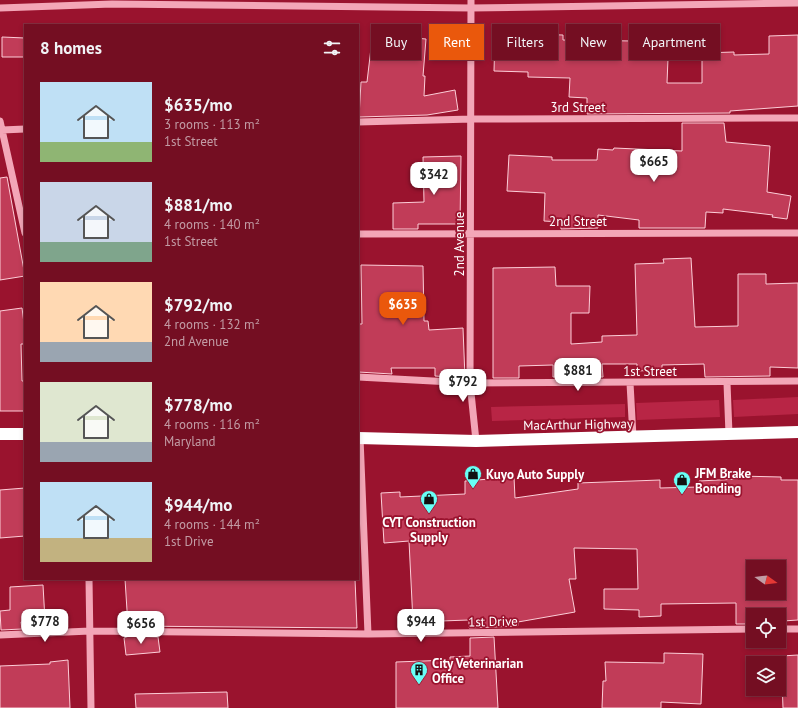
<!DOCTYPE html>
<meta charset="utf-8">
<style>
body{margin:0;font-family:"PT Sans",sans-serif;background:#7c1c2f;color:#f1f3f6;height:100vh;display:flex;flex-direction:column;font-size:15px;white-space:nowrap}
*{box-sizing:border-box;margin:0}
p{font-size:13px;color:#c29ca5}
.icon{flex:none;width:22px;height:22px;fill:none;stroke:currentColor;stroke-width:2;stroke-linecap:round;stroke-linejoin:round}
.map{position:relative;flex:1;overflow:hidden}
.sheet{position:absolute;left:24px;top:24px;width:335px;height:556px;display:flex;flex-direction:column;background:#740e22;border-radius:0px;box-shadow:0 2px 6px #0003,0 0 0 1px #862e40}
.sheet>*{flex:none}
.top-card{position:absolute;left:371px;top:24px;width:367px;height:36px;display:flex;gap:8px}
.needle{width:26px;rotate:105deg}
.controls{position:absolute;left:746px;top:560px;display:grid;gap:8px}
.controls a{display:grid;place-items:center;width:40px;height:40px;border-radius:0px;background:#740e22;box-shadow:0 2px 6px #0003,0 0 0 1px #862e40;font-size:20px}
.price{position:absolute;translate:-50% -34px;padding:0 9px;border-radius:8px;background:#fff;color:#222;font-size:13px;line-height:26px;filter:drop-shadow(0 1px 2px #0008)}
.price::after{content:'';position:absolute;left:50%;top:24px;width:12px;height:9px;margin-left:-6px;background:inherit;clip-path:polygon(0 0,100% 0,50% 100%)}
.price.selected{background:#ea580c;color:#fff}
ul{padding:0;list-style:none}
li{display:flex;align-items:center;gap:12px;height:100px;padding:0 16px}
li span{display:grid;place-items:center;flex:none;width:112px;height:80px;border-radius:0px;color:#555}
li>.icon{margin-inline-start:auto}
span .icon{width:48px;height:48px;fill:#fffc;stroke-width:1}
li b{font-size:17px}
h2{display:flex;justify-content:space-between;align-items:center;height:48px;padding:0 16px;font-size:17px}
.pill{padding:0 14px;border-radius:0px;background:#740e22;box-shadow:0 2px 6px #0003,0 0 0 1px #862e40;font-size:14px;line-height:36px}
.pill.selected{background:#ea580c;color:#fff}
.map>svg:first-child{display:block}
.green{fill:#b82545}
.building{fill:#c13c58;stroke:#fdced8;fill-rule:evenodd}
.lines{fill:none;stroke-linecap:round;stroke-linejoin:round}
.minor{stroke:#f3a6b7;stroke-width:7}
.highway{stroke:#fff;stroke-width:12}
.labels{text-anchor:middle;stroke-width:3.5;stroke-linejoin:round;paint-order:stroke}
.street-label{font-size:13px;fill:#fff;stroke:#9a132e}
.poi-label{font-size:13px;font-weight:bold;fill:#fff;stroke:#9a132e;text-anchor:start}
</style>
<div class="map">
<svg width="798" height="708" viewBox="0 0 798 708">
<rect width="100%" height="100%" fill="#9a132e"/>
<path class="green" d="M798 397V414L734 417 733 400Z
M719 400 720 417 637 420 636 403Z
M625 404V417L492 421 491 407Z"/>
<path class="building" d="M373 31 394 34V36L426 39 423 76H425L424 96 455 90 458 110 427 115 359 117 361 82H367Z
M634 32 669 34 667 83H702V53L734 52V55L769 54V36L798 35V106L730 111V113L587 114V98L569 97 570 78 528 77V72L494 71 495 37 529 38V34L563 35V40L634 41Z
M2 37 25 38V57H2Z
M682 123H724L726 142 770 146 767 192 791 196 787 219 772 217 773 215 723 209V213L706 212 705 228H639V220L598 215V228L561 229V222L544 221 545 193 507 191 509 155 552 157V160H597L598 149 613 150 614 148 682 151Z
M461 156 460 224H418V229H393V203L424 202 423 157Z
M7 177 25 276 0 280V178Z
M691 258 695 327 738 326V274H766V284L798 283V368L770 367V376L705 377 704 364 662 365V370L637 371V364H602L603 377H553V365L519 366V378H493V268L555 267 556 286H590L589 313H571V344L602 342V336L637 335 635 264 664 263 663 259Z
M361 265 423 266 424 321H428L429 330 463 328 465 378 435 376V368H391L392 374 358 372V324H362Z
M22 308 25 331V344H21L22 381H25V411H0V311Z
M738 476 781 477V480H798V620L783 621 782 615H753V624H736V603L661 604V616L639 617V610L604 609V589H638L637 549 574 548 576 579H569L575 612 518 622V626L494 627 469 628V620L413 622 409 541 384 543 381 493 400 492V497L465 494V481L514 477 515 498 578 489V483L660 480V488L699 487V481L738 479ZM753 567H779V593H753Z
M25 488V536L0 538V490Z
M125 579H355L357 628 128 626Z
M43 585 45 620 21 622 22 629 1 630 0 611 10 610V587Z
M129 636 158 637 160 652 126 655 124 638Z
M494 637 498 708H396V662L450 660V657L470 656V638Z
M664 653 703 654 701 704 661 702V708H602L603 681H606L605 662 664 663Z
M798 655V708H783L781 656Z
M68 660 70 708H0V666L50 664V662Z
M227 692 228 708H136L135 694Z"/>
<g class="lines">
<path class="minor" d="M471 0 470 383 476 441
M0 8 112 4 471 8 798 3
M0 121 25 233
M358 122 472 119 798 118
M2 130 25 129
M358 234 798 233
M358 377 470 383 798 381
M630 383 633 437
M727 383 729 434
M360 438 368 634
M89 579 91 708
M779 629H798
M0 635 90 631 368 634 753 629"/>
<path class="highway" d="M0 434H25
M358 438 476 441 798 432"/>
</g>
<defs>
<symbol id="shop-pin" viewBox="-11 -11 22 30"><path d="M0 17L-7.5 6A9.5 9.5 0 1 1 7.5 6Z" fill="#68fff6" stroke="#9a132e"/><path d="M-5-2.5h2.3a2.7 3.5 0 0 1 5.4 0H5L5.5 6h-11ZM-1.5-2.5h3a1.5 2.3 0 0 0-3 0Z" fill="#111"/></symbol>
<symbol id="building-pin" viewBox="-11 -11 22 30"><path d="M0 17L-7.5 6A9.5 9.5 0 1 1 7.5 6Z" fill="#68fff6" stroke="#9a132e"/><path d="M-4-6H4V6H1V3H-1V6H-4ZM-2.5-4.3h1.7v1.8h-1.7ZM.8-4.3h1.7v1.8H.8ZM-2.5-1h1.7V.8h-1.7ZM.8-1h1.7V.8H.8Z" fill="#111"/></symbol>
</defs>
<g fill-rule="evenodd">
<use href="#shop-pin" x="463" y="464" width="20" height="27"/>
<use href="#shop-pin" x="672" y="470" width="20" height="27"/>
<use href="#shop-pin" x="419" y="489" width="20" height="27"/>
<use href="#building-pin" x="409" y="660" width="20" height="27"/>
</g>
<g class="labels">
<g class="street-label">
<text x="578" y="112">3rd Street</text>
<text x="578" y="226">2nd Street</text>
<text transform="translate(459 244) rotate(-90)" y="5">2nd Avenue</text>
<text x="650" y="376">1st Street</text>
<text transform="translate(578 424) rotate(-1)" y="5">MacArthur Highway</text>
<text transform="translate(493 621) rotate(-1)" y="5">1st Drive</text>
</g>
<g class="poi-label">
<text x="695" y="478">JFM Brake<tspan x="695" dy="15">Bonding</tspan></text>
<text x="486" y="479">Kuyo Auto Supply</text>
<text x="429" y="527" text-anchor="middle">CYT Construction<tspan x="429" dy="15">Supply</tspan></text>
<text x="432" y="668">City Veterinarian<tspan x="432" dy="15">Office</tspan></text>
</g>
</g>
</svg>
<div class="controls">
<a><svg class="needle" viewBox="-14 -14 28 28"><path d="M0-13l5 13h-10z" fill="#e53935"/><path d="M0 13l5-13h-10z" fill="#c29ca5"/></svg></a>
<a><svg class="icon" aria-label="locate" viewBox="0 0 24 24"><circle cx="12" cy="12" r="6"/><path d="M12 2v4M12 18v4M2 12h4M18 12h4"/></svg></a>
<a><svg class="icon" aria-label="layers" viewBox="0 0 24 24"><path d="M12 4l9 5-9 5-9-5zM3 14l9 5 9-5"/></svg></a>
</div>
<b class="price" style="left:654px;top:183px">$665</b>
<b class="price" style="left:434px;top:196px">$342</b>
<b class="price selected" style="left:403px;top:326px">$635</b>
<b class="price" style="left:578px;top:392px">$881</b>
<b class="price" style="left:463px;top:403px">$792</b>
<b class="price" style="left:45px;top:643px">$778</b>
<b class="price" style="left:421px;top:643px">$944</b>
<b class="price" style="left:141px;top:645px">$656</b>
<div class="top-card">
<a class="pill">Buy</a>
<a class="pill selected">Rent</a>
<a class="pill">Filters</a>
<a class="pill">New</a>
<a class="pill">Apartment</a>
</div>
<section class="sheet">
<h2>8 homes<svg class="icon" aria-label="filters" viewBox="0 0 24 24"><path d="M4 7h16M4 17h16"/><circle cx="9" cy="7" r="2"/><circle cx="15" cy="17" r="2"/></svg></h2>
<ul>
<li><span style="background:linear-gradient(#bfe0f5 75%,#8fb573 0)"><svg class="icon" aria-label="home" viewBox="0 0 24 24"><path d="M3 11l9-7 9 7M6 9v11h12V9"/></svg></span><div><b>$635/mo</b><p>3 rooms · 113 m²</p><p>1st Street</p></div></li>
<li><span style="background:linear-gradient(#c9d6e8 75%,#7fa58c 0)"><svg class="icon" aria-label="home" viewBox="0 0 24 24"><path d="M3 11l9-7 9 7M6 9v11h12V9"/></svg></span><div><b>$881/mo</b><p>4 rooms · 140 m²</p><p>1st Street</p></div></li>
<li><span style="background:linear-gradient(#ffd9b3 75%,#9aa5b1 0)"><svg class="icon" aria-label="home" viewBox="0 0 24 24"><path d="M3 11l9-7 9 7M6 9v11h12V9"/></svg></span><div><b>$792/mo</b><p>4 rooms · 132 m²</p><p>2nd Avenue</p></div></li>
<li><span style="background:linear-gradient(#dfe7d0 75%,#9aa5b1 0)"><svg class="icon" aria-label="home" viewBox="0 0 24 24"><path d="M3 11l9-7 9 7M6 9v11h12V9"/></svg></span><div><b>$778/mo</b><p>4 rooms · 116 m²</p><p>Maryland</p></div></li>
<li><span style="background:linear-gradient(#bfe0f5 70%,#c2b280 0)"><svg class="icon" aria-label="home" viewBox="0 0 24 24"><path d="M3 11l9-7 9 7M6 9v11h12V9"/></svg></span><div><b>$944/mo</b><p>4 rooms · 144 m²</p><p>1st Drive</p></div></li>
</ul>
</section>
</div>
